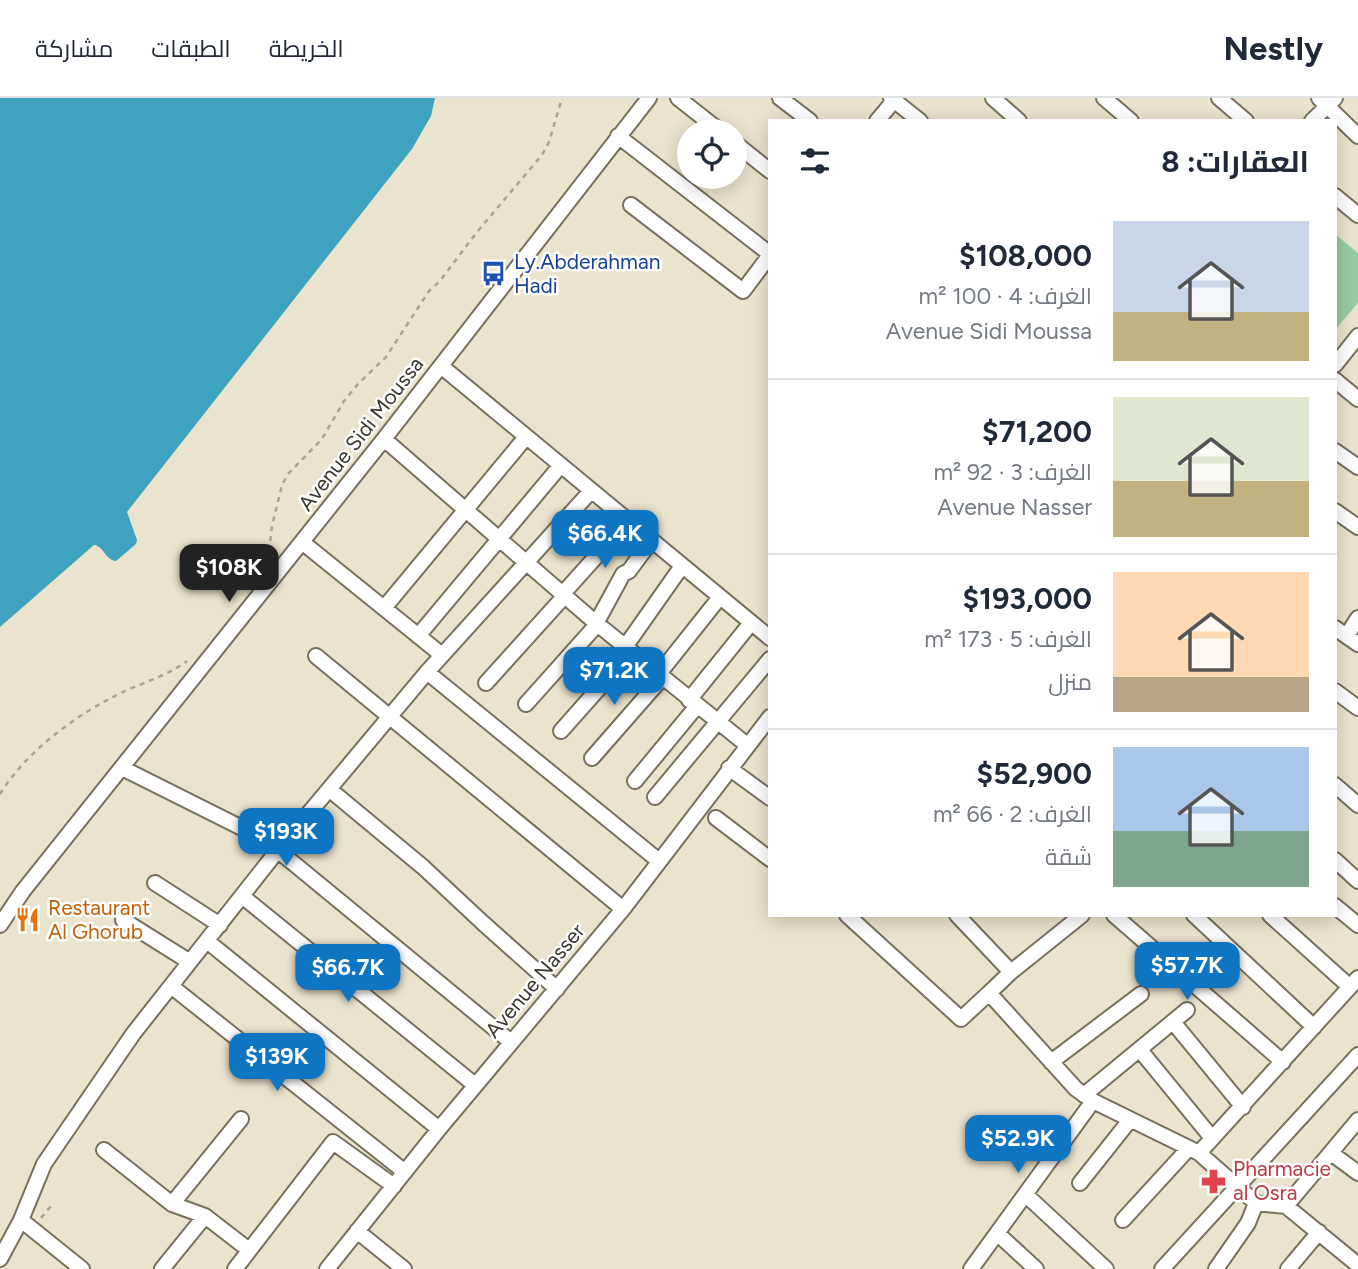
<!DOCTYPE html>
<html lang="ar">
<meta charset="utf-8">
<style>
body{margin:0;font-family:Figtree,Cairo,sans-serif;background:#f2f2f3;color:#1f2937;direction:rtl;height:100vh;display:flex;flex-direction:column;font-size:26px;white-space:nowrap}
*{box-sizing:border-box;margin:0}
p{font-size:23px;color:#747a83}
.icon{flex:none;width:38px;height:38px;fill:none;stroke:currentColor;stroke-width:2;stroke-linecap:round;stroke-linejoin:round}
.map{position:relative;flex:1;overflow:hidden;direction:ltr}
.drawer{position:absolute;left:768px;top:21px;width:569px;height:798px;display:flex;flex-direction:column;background:#fff;border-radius:0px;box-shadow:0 4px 18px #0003;direction:rtl}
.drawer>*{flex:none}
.tools{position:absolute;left:677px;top:21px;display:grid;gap:14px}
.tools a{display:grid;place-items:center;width:70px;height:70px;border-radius:50%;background:#fff;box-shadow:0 4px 18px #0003;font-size:35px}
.price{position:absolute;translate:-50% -60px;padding:0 16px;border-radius:14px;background:#0d75c1;color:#fff;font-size:23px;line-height:46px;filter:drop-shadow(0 2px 4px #0008)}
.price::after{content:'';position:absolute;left:50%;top:42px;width:21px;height:16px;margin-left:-10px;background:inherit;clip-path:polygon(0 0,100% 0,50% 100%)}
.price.selected{background:#222;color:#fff}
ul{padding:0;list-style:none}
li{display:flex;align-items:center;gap:21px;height:175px;padding:0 28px}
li+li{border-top:2px solid #e0e1e3}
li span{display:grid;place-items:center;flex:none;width:196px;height:140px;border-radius:0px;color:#555}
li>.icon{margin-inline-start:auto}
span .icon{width:84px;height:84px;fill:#fffc;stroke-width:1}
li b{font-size:30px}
h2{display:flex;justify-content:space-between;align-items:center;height:84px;padding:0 28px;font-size:30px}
header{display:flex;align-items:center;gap:42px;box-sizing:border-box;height:98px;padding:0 35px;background:#fff;border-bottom:2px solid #e0e1e3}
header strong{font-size:33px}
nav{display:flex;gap:38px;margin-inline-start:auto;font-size:24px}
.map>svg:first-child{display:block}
.green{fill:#97cca3}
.water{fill:#3fa2bf}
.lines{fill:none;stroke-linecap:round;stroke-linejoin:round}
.minor-casing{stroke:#76705d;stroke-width:18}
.path{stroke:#a8a392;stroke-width:2.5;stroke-dasharray:5 5;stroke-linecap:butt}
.minor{stroke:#fff;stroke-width:14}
.labels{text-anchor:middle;stroke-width:5;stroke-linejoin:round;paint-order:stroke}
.transit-label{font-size:21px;fill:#164399;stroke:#fff;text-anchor:start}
.street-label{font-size:21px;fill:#39362e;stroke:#fff}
.food-label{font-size:21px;fill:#c56008;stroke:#fff;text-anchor:start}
.health-label{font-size:21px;fill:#be3a42;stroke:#fff;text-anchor:start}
</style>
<header>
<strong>Nestly</strong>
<nav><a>الخريطة</a><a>الطبقات</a><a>مشاركة</a></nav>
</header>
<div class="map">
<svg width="1358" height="1171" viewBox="0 0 1358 1171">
<rect width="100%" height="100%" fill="#eae3ce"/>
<path class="green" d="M1335 136 1358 155V205L1335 232Z"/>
<path class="water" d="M0 0H435L431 18 412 51 127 414 137 442 136 446 116 463C105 462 104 448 94 447L0 529Z"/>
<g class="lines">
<defs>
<path id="minor" d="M678 0 720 33
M780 0 810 23
M891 0 920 23
M993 0 1019 23
M1104 0 1131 23
M1219 0 1246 23
M1319 0 1358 38
M877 23 896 0
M1312 23 1335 0
M618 38 770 156
M735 45 770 73
M1335 98 1358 117
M631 107 743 193 770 157
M1335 267 1358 238
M441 268 770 540
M1335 282 1358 301
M384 341 596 525 747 647
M1335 353 1358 369
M1335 413 1358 429
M302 444 442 557
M384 510 526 339
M1335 530 1358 546
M1347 537 1358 520
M418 538 561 367
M625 549 682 468
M316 558 623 811
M427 574 659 763
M658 577 720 499
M486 585 560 503 567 491 628 423
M1335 593 1358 610
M689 602 751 525
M526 606 593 531 623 476 629 473 651 443
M561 633 631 554
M592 660 662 580
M122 670 264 741 511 944
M729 670 770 700
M635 683 697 608
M1335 687 1358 707
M329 691 423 769 483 825 557 891
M655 699 770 561
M716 720 770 761
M1335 762 1358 783
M155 785 220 827
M242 798 475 987
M1335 808 1358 827
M847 817 961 921 989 895 1076 991 1093 1003 1199 1055 1256 1105 1286 1108 1358 1167
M957 817 1011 874
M1114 817 1283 964
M1194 817 1314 929
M1270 817 1350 889
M123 822 190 864
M0 827 23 793 384 341 649 0
M207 843 439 1031
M171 888 405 1074
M989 895 1011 874 1082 817
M1173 924 1243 1009
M1140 952 1212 1040
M1051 964 1141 896
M1084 997 1187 912
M104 1052 172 1106 205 1118 249 1152
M1199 1055 1358 880
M1331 1055 1358 1075
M1080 1085 1130 1022
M1026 1097 1106 1171
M172 1106 241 1021
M1286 1108 1358 1022
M21 1122 82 1171
M1123 1122 1189 1050
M357 1133 404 1171
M998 1136 1036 1171
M0 1161 21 1122 44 1066 133 936 278 752 427 574 591 393
M162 1171 205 1118
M235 1171 333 1044 394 1088
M327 1171 439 1031 623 811 770 619
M971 1171 1093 1003
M1162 1171 1358 957
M1216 1171 1248 1125 1256 1105
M1288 1171 1319 1134"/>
</defs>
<use href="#minor" class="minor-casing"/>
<path class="path" d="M268 463 272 428 282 387 288 376 322 341 344 303 358 286 386 259 429 193 440 183 477 134 542 57 549 44 562 0
M0 696C26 654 74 618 119 596 141 585 167 578 187 563
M41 1120 52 1107"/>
<use href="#minor" class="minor"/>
</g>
<defs>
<symbol id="bus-bare" viewBox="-9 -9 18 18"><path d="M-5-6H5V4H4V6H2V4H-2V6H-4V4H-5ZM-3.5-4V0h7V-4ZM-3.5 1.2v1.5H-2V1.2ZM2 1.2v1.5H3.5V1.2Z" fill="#1a4fb4" stroke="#fff" stroke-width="2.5" paint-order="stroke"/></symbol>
<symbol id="restaurant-bare" viewBox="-9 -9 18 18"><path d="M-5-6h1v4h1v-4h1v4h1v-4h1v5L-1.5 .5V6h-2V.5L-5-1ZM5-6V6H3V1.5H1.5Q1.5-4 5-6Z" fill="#e8710a" stroke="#fff" stroke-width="2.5" paint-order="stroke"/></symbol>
<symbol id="pharmacy-bare" viewBox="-9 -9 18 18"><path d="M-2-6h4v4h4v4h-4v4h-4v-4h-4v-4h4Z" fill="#e0444e" stroke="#fff" stroke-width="2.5" paint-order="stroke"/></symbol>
</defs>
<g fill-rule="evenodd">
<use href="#bus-bare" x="476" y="158" width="35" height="35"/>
<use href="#restaurant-bare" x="10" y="804" width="35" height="35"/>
<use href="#pharmacy-bare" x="1196" y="1066" width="35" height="35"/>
</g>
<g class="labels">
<g class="transit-label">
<text x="514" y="171">Ly.Abderahman<tspan x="514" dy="24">Hadi</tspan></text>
</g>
<g class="street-label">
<text transform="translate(361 336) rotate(-52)" y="7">Avenue Sidi Moussa</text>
<text transform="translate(535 883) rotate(-50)" y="7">Avenue Nasser</text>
</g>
<g class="food-label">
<text x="48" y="817">Restaurant<tspan x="48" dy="24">Al Ghorub</tspan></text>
</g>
<g class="health-label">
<text x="1233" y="1078">Pharmacie<tspan x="1233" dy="24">al Osra</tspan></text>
</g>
</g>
</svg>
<div class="tools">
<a><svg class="icon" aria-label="locate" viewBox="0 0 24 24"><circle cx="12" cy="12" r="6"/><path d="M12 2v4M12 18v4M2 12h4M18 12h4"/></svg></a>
</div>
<b class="price" style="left:605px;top:472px">$66.4K</b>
<b class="price selected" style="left:229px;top:506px">$108K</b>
<b class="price" style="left:614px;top:609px">$71.2K</b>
<b class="price" style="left:286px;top:770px">$193K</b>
<b class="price" style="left:1187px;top:904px">$57.7K</b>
<b class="price" style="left:348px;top:906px">$66.7K</b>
<b class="price" style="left:277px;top:995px">$139K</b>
<b class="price" style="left:1018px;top:1077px">$52.9K</b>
<section class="drawer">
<h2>العقارات: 8<svg class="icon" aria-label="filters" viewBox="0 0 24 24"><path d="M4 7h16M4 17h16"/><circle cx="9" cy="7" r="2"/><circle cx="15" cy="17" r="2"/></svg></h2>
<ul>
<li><span style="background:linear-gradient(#c9d6e8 65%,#c2b280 0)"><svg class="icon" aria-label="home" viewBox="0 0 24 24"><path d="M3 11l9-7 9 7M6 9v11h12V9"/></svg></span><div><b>$108,000</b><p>الغرف: 4 · 100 m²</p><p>Avenue Sidi Moussa</p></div></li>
<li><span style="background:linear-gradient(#dfe7d0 60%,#c2b280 0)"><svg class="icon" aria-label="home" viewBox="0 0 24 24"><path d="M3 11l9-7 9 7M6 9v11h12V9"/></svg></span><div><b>$71,200</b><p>الغرف: 3 · 92 m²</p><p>Avenue Nasser</p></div></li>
<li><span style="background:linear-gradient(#ffd9b3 75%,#b9a48a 0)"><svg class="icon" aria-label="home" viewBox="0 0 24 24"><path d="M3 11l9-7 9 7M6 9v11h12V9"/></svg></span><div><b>$193,000</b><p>الغرف: 5 · 173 m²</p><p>منزل</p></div></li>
<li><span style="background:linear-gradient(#a9c7e8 60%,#7fa58c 0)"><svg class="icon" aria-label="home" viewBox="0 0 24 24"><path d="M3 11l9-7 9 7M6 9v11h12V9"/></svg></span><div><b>$52,900</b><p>الغرف: 2 · 66 m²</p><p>شقة</p></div></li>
</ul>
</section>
</div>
